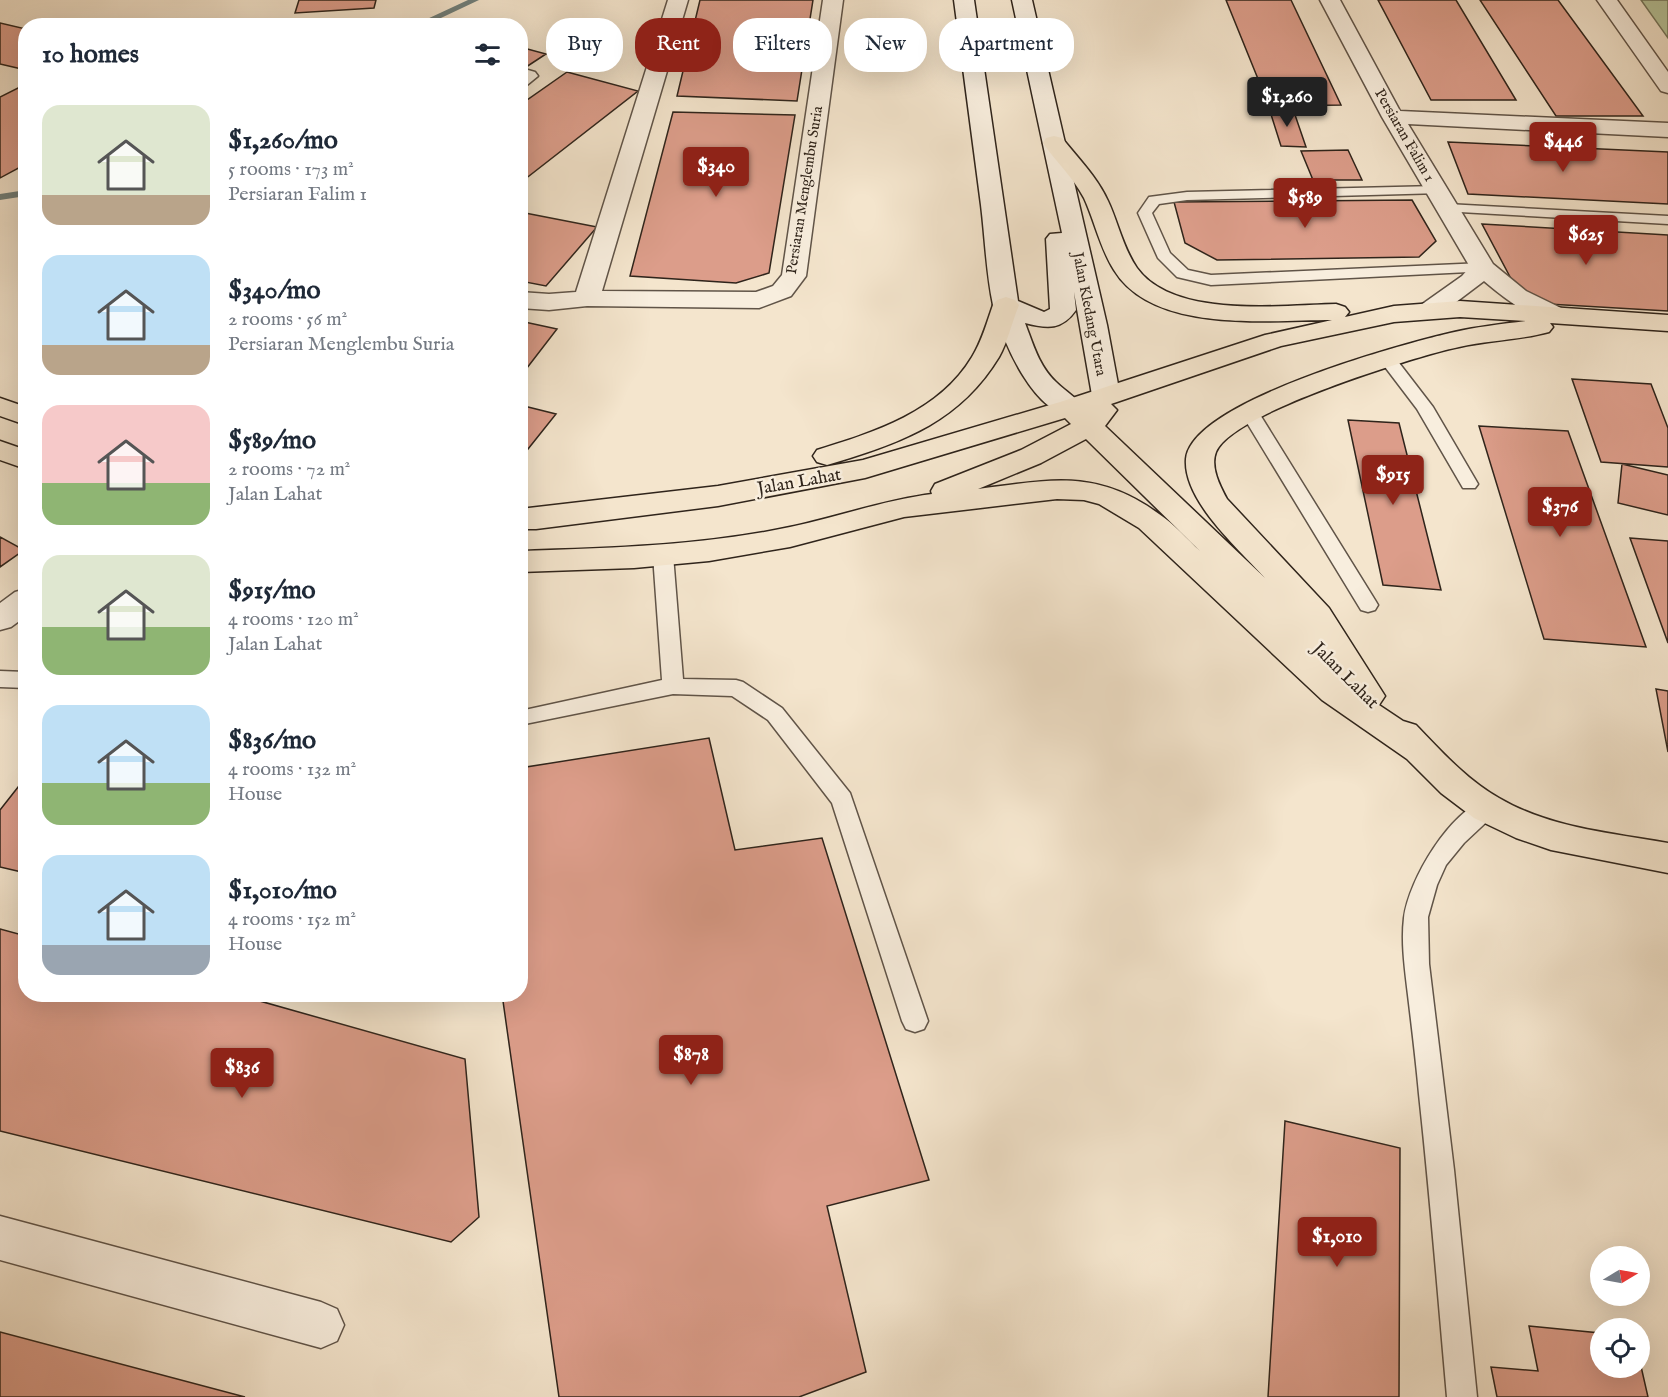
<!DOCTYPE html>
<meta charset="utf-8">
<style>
body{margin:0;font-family:"IM FELL English",serif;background:#f2f2f3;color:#1f2937;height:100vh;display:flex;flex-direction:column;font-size:22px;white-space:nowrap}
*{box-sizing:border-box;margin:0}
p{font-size:20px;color:#747a83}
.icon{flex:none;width:33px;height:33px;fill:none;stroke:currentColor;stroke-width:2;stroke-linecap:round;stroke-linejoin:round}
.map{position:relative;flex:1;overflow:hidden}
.details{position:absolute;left:18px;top:18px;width:510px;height:984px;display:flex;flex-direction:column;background:#fff;border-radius:24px;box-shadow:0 6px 24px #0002}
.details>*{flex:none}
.banner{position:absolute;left:546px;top:18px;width:570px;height:54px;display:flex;gap:12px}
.needle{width:39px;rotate:80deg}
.fabs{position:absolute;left:1590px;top:1246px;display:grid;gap:12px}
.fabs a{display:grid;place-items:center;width:60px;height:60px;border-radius:50%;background:#fff;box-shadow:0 6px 24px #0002;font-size:30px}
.price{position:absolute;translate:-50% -51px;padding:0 14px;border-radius:6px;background:#8f2418;color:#fff;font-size:20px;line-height:39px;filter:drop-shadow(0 2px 3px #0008)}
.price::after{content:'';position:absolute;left:50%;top:36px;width:18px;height:14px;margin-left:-9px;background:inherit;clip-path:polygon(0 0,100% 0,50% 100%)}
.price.current{background:#222;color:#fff}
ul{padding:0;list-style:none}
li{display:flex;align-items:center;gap:18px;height:150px;padding:0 24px}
li span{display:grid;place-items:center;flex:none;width:168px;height:120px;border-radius:18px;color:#555}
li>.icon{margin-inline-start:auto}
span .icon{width:72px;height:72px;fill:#fffc;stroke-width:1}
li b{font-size:26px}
h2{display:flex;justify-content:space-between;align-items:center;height:72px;padding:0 24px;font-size:26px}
.tag{padding:0 21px;border-radius:24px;background:#fff;box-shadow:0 6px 24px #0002;font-size:21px;line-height:54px}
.tag.current{background:#8f2418;color:#fff}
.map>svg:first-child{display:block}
.green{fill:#b7c69c;stroke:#73755c;stroke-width:1.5}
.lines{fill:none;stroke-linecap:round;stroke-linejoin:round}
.stream{fill:#71807c;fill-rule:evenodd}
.building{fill:#dc9d8a;stroke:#2f241b;stroke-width:1.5}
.lane-casing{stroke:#605448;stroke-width:3}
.street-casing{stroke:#605448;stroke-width:3}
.secondary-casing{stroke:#2f241b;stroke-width:3}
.primary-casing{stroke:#2f241b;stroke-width:3}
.lane{fill:#f8eede;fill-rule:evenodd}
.street{fill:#f8eede;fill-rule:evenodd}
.secondary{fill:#f8eede;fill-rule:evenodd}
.primary{fill:#f4e5cd;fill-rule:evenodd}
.labels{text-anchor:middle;stroke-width:5;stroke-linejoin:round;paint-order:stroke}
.far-street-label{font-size:15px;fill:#2f241b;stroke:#f8eede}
.street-label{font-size:18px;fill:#2f241b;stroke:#f8eede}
</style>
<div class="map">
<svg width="1668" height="1397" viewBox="0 0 1668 1397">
<rect width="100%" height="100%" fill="#f4e5cd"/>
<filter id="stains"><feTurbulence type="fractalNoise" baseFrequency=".00333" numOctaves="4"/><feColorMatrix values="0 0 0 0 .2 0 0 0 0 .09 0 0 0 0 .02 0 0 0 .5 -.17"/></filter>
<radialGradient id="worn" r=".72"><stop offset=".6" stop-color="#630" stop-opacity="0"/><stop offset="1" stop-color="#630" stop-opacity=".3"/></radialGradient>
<path class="green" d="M1641 0H1668V38Z"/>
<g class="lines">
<path class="stream" d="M468 0H479L424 26H412Z
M26 190V196L0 200V194Z"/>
</g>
<path class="building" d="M299 0H376L374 8 295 13Z
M700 0H813L797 101 677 96Z
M1226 0H1291L1341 105 1269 106Z
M1378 0H1456L1516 100H1431Z
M1480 0H1558L1643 116H1556Z
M0 23 26 29V70L0 64Z
M520 47 546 54 520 71Z
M567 72 638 91 520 183V105Z
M26 84V164L0 178V97Z
M1269 108 1293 109 1306 147 1281 146Z
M673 112 795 115 769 273 736 283 630 276Z
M1448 142 1668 152V204L1468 194Z
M1348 150 1362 180H1313L1301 151Z
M1412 200 1436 241 1419 257 1217 260 1185 243 1174 202Z
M520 212 597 227 546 286 520 281Z
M1482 224 1668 235V311L1548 304 1517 290Z
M520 321 557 329 520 377Z
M1572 379 1651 384 1668 428V467L1601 462Z
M520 405 556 414 520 459Z
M1348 420 1399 423 1441 590 1383 585Z
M1479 426 1568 431 1646 647 1544 639Z
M1622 464 1668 475V515L1618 503Z
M0 537 24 550 0 567Z
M1630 538 1668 541V643Z
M1656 689 1668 691V752Z
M709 738 735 850 822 838 929 1180 827 1206 866 1372 799 1397H559L502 994H520V768Z
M26 777V873L0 867V810Z
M0 929 26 936V994H235L465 1059 479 1217 451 1242 0 1131Z
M1285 1121 1400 1148 1399 1397H1268Z
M1529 1326 1600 1333V1368H1640V1362L1648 1397H1497L1491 1367 1538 1371Z
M0 1332 245 1397H0Z"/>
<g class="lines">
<defs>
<path id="lane" d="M1437 186 1444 190 1442 193 1187 200 1159 204 1152 213 1170 253 1188 270 1211 275 1483 263 1491 268 1489 271 1211 285 1177 277 1158 258 1138 213 1149 197 1187 192Z
M1447 204 1668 216V224L1442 211 1440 208 1442 205Z
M1387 354 1393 355 1433 407 1478 484 1475 488H1463L1417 409 1379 359Z
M1250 408 1256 409 1259 413 1375 600 1378 605 1375 610 1368 612 1361 610 1241 413 1244 409Z
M663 548 670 550 673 555 683 679 736 680 743 682 782 708 850 793 928 1021 924 1029 915 1032 906 1029 902 1021 832 803 768 720 732 696 673 694 520 725V711L662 680 653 555 656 550Z
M0 671 26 672V688L0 687Z
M1487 799 1495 802 1498 808 1495 814 1464 843 1446 865 1437 885 1428 917 1429 964 1454 1170 1477 1397H1447C1438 1296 1430 1195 1419 1094 1416 1061 1412 1028 1408 995 1405 970 1401 942 1404 918 1409 879 1450 811 1487 799Z"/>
<path id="street" d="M668 0H688L602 291 756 292 773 286 782 275 823 0H843L806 276 791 296 759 308 587 306 549 310 520 308V292L549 294 576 292Z
M1320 0H1340L1400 111 1668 123V137L1408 124 1493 264 1526 291 1563 309 1567 314 1563 319C1538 326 1503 297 1484 281L1439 315 1430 318 1421 315 1417 310 1421 305 1462 276 1470 267 1382 117Z
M1597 0H1617L1668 72V93L1661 91Z
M528 70 535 72 538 76 527 85 520 87V72Z
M26 589V616L11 627 0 630V603L15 592Z
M0 1216 321 1302 337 1309 344 1325 337 1341 321 1348 0 1260Z"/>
<path id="secondary" d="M954 0H974L1018 301 1044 312 1050 309 1046 239 1050 234 1062 233 1012 0H1032L1107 325 1120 395 1116 401 1106 403 1096 401 1092 395 1074 292 1076 310C1062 330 1048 329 1025 323 1033 344 1039 366 1056 382 1065 391 1076 397 1084 408L1080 414C1037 425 1001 338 993 305 986 272 985 237 981 205 972 136 963 68 954 0Z"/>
<path id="primary" d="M1054 136 1062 138C1078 158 1097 177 1108 201 1118 222 1123 248 1137 268 1174 319 1280 305 1336 304L1345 307 1349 312 1345 317 1394 306 1460 301 1668 315V331L1550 323 1553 327 1549 332C1520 340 1489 340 1459 347 1416 356 1231 413 1216 452 1210 467 1220 486 1227 499L1329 608 1385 696 1379 705 1403 721 1416 725C1441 751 1467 780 1499 798 1550 828 1611 833 1668 843V873L1551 850 1516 838 1474 818 1441 793 1407 759 1322 700 1139 528 1099 504 1084 500 1057 499 904 517 790 547 709 561 634 568 520 572V551C611 548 701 546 790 527 838 517 884 500 932 494L931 491 935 484 1021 450 1071 424 1065 418 865 478 718 506 536 529H520V509L718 486 863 460 1060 402 1265 335 1332 320C1268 320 1153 334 1114 270 1100 248 1095 222 1084 198 1073 177 1056 162 1043 143L1046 138ZM1460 317 1526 321C1501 324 1475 327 1450 333 1399 345 1191 402 1186 459 1183 501 1239 549 1265 578L1105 426 1117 410 1111 404 1281 346 1394 322ZM1086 439 1200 551C1187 539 1174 524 1159 514 1096 468 1050 480 978 489L1041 463ZM1322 648 1340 677 1312 651Z
M1006 297 1015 300 1019 305C1012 322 1008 341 999 357 961 420 904 442 837 462L827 465 817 462 813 456 817 450C875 432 939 412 972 357 982 341 987 322 993 305L997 300Z
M0 398 26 407V425L0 416Z
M0 441 26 450V469L0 460Z"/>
</defs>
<use href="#lane" class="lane-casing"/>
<use href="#street" class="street-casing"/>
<use href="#secondary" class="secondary-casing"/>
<use href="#primary" class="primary-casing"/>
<use href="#lane" class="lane"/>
<use href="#street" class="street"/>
<use href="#secondary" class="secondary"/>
<use href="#primary" class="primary"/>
</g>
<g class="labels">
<g class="far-street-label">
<text transform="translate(1405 135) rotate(60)" y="5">Persiaran Falim 1</text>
<text transform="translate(804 190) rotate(-81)" y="5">Persiaran Menglembu Suria</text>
<text transform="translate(1090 314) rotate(79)" y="5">Jalan Kledang Utara</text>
</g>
<g class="street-label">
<text transform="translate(799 481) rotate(-10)" y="6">Jalan Lahat</text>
<text transform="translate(1346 675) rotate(45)" y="6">Jalan Lahat</text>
</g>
</g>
<rect width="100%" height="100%" filter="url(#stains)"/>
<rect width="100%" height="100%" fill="url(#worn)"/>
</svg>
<div class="fabs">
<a><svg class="needle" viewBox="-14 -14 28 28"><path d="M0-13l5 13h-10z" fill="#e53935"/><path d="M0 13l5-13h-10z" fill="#747a83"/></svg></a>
<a><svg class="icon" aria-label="locate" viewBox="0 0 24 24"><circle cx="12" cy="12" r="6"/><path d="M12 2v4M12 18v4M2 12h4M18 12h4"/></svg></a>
</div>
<b class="price current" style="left:1287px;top:128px">$1,260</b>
<b class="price" style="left:1563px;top:173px">$446</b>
<b class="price" style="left:716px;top:198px">$340</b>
<b class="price" style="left:1305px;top:229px">$589</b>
<b class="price" style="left:1586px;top:266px">$625</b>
<b class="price" style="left:1393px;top:506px">$915</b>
<b class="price" style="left:1560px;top:538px">$376</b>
<b class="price" style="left:691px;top:1086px">$878</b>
<b class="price" style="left:242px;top:1099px">$836</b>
<b class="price" style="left:1337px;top:1268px">$1,010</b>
<div class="banner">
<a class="tag">Buy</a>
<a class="tag current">Rent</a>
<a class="tag">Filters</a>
<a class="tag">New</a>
<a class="tag">Apartment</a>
</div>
<section class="details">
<h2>10 homes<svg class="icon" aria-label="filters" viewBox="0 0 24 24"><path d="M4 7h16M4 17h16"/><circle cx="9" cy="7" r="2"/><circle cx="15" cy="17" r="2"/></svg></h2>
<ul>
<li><span style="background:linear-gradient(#dfe7d0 75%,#b9a48a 0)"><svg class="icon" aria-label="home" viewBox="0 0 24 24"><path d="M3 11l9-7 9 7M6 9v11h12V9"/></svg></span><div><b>$1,260/mo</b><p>5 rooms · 173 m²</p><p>Persiaran Falim 1</p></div></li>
<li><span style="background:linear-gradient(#bfe0f5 75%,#b9a48a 0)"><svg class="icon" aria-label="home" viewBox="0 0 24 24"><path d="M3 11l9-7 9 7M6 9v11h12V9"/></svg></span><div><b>$340/mo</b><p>2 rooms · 56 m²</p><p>Persiaran Menglembu Suria</p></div></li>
<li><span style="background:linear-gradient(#f6c9c9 65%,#8fb573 0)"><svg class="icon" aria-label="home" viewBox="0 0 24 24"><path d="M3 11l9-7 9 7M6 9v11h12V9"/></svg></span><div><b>$589/mo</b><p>2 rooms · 72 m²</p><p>Jalan Lahat</p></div></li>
<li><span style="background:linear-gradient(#dfe7d0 60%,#8fb573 0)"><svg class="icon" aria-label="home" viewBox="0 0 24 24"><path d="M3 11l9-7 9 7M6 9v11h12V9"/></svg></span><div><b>$915/mo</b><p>4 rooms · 120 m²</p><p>Jalan Lahat</p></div></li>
<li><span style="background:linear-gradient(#bfe0f5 65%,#8fb573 0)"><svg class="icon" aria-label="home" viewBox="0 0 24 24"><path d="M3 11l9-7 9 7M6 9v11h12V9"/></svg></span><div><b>$836/mo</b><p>4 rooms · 132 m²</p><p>House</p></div></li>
<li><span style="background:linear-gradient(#bfe0f5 75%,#9aa5b1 0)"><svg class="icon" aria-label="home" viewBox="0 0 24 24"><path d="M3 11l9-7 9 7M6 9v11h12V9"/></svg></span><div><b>$1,010/mo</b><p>4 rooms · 152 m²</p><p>House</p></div></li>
</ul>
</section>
</div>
